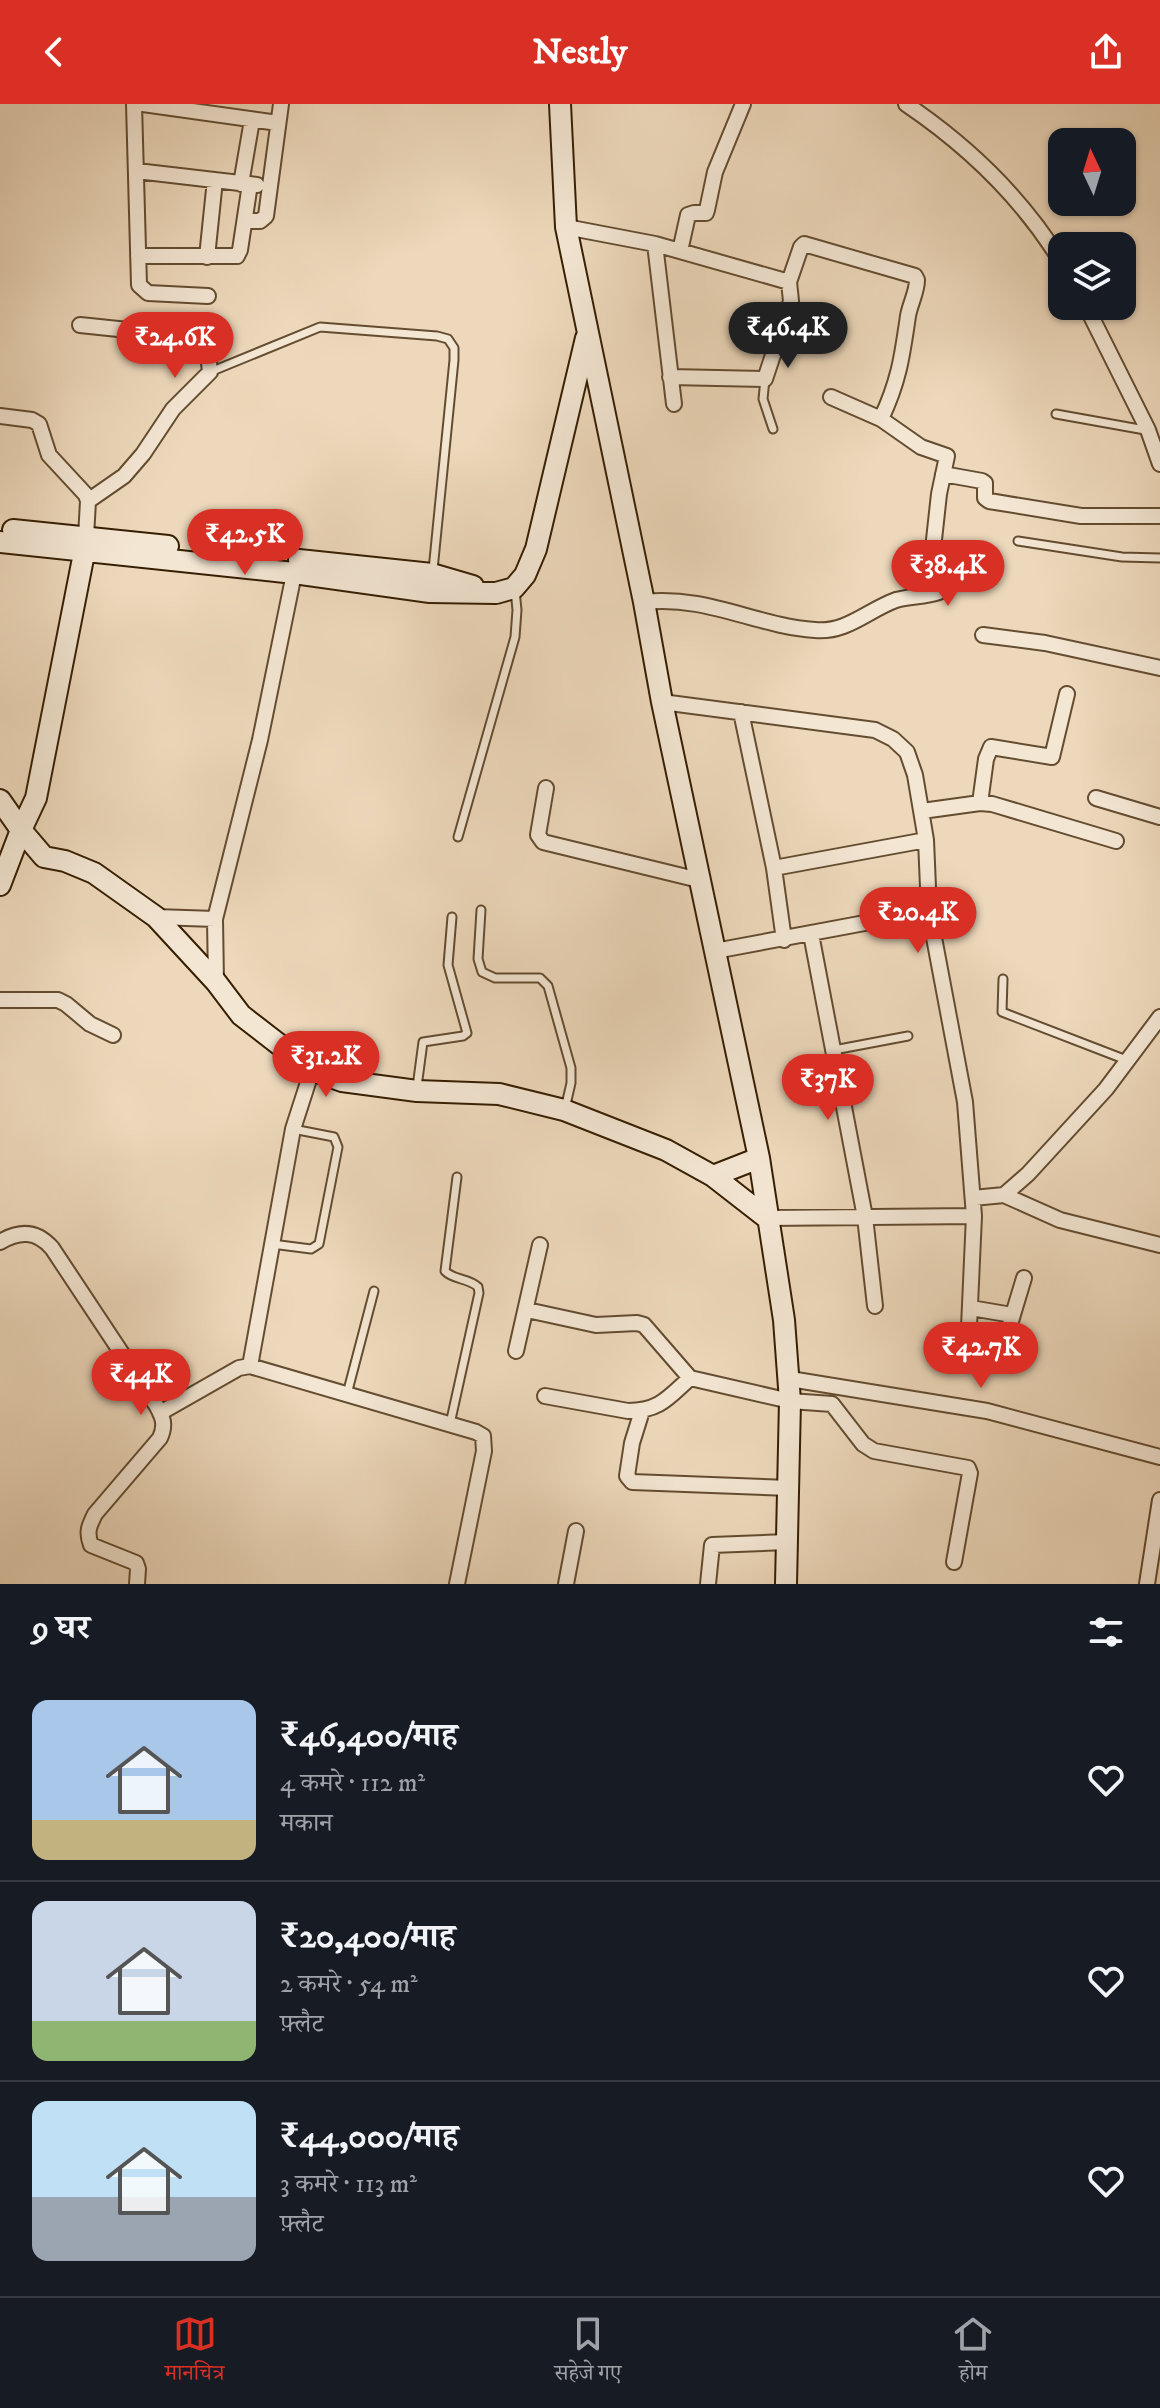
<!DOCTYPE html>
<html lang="hi">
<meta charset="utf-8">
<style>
body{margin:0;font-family:"IM FELL DW Pica","Noto Serif Devanagari",serif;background:#20242c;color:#f1f3f6;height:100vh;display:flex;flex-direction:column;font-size:30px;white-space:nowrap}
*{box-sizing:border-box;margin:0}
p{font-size:26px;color:#9ea1a6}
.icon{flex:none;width:44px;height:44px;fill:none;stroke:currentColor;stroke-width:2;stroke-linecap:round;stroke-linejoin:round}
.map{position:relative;height:1480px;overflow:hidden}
.sheet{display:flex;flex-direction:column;background:#171b24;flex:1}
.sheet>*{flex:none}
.needle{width:52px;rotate:356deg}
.controls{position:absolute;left:1048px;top:24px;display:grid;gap:16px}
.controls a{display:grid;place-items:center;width:88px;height:88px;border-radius:16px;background:#171b24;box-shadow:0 2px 6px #0004;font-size:40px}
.price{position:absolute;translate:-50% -68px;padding:0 18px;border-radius:28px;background:#d93025;color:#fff;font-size:26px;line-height:52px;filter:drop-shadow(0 2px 4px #0008)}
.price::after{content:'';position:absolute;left:50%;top:48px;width:24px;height:18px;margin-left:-12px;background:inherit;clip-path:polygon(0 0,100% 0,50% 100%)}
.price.on{background:#222;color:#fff}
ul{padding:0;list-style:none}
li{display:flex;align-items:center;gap:24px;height:200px;padding:0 32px}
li+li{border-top:2px solid #363941}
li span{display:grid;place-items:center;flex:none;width:224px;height:160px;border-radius:16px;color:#555}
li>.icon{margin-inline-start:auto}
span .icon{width:96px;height:96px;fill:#fffc;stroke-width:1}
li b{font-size:34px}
h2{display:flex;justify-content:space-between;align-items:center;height:96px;padding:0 32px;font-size:34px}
header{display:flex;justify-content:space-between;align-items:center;height:104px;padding:0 32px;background:#d93025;color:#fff;font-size:36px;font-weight:700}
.menu{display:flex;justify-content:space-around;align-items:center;height:112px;border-top:2px solid #363941;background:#171b24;font-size:22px;color:#9ea1a6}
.menu a{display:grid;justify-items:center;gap:4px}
.menu .on{color:#d93025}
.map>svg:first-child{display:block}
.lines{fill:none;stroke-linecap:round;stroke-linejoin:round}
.lane-casing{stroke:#644c30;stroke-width:11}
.street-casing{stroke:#644c30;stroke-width:18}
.secondary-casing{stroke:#361e02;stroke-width:24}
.lane{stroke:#f3e6d3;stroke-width:7}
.street{stroke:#f3e6d3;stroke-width:14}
.secondary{stroke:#f3e6d3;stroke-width:20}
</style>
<header><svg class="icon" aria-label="back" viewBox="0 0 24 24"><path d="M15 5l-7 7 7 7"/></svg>Nestly<svg class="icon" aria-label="share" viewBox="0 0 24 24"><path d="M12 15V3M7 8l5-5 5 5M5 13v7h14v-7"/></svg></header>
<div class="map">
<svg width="1160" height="1480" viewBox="0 0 1160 1480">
<rect width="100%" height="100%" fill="#edd8bb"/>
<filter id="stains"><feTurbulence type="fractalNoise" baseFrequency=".0025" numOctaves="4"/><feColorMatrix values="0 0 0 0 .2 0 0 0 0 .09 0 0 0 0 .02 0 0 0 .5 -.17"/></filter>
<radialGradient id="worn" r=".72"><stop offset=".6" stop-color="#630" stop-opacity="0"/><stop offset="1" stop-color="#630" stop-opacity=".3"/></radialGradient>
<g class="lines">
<defs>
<path id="lane" d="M210 268 320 223 437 232 448 235 454 244V256L433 466
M765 275 763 295 773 325
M1056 310 1145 326
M1018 437 1122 453 1160 454
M458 733 515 533 517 506 515 486
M481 806 478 855 482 868 495 874H540L548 882 571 964V979L565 1005
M1003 875 1002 908 1129 957
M834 946 908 932
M417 983 423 938 463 932 467 929 448 861 452 813
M272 1140 311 1145 319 1140 338 1043 334 1033 293 1025
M347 1290 374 1187
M450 1320 479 1189 478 1183C469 1174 453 1176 445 1167L457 1073"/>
<path id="street" d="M134 0 139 181 148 189 208 192
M143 0 278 19
M906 0C968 42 1023 95 1062 159
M137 67 257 81
M241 80 252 16
M245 117H260L266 112 281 0
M566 123 655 140 789 178 791 197 765 275 670 273
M655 140 674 300
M680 147 688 111 694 109H706L707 106 715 68 743 0
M138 152H237L240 146 250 80
M207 153 215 76
M789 178 801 143 804 140 915 172 917 176C917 188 910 200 908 212 902 253 899 277 881 315
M1086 202 1148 326 1160 360
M80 221 195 233 207 240 210 268 173 305 143 350 124 372 88 397
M0 312 32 316 39 320 49 351 86 391 88 397 86 433
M943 370 982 377 985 379V394L989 397 1081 412H1160
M644 498C707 491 756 522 815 526 847 529 868 506 896 496 910 492 925 493 939 488L940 466 932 454 939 390 947 352 921 343 881 315 831 293
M983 531 1045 539 1160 564
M662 598 875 626 893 635 907 648 915 671 926 736 929 807 965 998 974 1112 767 1114
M741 608 774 764 784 836
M546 684 538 731 543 738 699 776
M1096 694 1160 713
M980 699 986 655 991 643 1052 653 1067 590
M922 707 980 699 992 700 1116 737
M774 764 926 736
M156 813 215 815
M811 830 865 1113 875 1202
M715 847 929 807
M216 878 215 815 260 636 296 460
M0 896H58L66 900 90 920 113 931
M1004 1091 1060 1116 1160 1141
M973 1094 1004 1091 1028 1070 1106 985 1160 913
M0 1138C20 1126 37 1127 52 1144L156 1301C163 1313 166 1321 160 1334L95 1410C89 1422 86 1428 91 1441L136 1459 138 1465 137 1480
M971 1204 1012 1211
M527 1206 596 1221 637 1219 644 1221 690 1274 790 1297 832 1300 863 1340 874 1347 968 1364 970 1369 954 1458
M968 1245 974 1112
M516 1247 540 1141
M999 1257 1024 1174
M250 1262 293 1025 312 966
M790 1275 987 1307 1160 1353
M545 1292 628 1307C659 1307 668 1294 690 1274
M642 1307 632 1339 627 1372 632 1378 790 1384
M160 1309 239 1264 250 1262 476 1328 483 1332 484 1347 457 1480
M566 1480 576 1427
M708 1480 712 1441 787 1438
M1147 1480 1160 1396"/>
<path id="secondary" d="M560 0 566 123 644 498 662 598 759 1054 784 1216 790 1297 786 1480
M13 426 168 442
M0 438 294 469 430 488 496 489 514 484 525 471 536 445 586 234
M299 456 432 470 473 482
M0 696 21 726 44 753 65 757 94 769 156 813 216 878 241 911 312 966 342 977 417 987 499 990 564 1006 666 1046 713 1072 767 1114
M0 781 21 726 36 694 87 434
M713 1072 759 1054"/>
</defs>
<use href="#lane" class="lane-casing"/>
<use href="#street" class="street-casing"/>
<use href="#secondary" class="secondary-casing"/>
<use href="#lane" class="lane"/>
<use href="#street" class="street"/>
<use href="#secondary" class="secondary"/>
</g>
<rect width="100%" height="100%" filter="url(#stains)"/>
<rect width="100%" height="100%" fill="url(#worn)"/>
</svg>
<div class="controls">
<a><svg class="needle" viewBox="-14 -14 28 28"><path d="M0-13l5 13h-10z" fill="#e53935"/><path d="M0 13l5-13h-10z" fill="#9ea1a6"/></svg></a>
<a><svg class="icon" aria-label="layers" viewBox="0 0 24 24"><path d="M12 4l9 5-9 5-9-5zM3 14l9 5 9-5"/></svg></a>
</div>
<b class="price on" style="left:788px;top:266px">₹46.4K</b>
<b class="price" style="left:175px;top:276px">₹24.6K</b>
<b class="price" style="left:245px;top:473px">₹42.5K</b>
<b class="price" style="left:948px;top:504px">₹38.4K</b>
<b class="price" style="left:918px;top:851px">₹20.4K</b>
<b class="price" style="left:326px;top:995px">₹31.2K</b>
<b class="price" style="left:828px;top:1018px">₹37K</b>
<b class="price" style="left:981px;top:1286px">₹42.7K</b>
<b class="price" style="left:141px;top:1313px">₹44K</b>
</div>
<section class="sheet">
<h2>9 घर<svg class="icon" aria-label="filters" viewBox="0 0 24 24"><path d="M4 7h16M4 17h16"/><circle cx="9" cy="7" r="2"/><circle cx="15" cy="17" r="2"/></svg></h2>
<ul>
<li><span style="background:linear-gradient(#a9c7e8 75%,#c2b280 0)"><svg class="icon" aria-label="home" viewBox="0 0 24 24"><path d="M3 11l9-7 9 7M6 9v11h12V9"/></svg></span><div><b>₹46,400/माह</b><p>4 कमरे · 112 m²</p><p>मकान</p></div><svg class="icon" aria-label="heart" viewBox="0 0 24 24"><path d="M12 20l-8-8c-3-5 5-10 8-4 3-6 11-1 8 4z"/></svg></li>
<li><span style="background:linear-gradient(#c9d6e8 75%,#8fb573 0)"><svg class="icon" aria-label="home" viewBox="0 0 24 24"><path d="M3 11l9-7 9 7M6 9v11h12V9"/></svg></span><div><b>₹20,400/माह</b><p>2 कमरे · 54 m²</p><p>फ़्लैट</p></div><svg class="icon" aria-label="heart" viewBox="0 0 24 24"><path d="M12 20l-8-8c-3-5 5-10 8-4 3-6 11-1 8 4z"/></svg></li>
<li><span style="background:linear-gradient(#bfe0f5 60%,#9aa5b1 0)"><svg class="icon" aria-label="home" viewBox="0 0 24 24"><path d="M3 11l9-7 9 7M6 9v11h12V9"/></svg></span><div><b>₹44,000/माह</b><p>3 कमरे · 113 m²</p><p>फ़्लैट</p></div><svg class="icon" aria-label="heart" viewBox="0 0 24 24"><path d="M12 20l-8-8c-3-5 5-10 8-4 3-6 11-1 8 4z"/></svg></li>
</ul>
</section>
<nav class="menu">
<a class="on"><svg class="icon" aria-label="map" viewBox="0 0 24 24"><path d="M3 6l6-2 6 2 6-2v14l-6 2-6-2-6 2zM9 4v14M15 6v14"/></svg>मानचित्र</a>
<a><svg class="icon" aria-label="saved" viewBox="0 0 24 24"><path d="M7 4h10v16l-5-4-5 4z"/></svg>सहेजे गए</a>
<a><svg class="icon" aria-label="home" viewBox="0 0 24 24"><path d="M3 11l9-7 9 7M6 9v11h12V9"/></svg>होम</a>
</nav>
